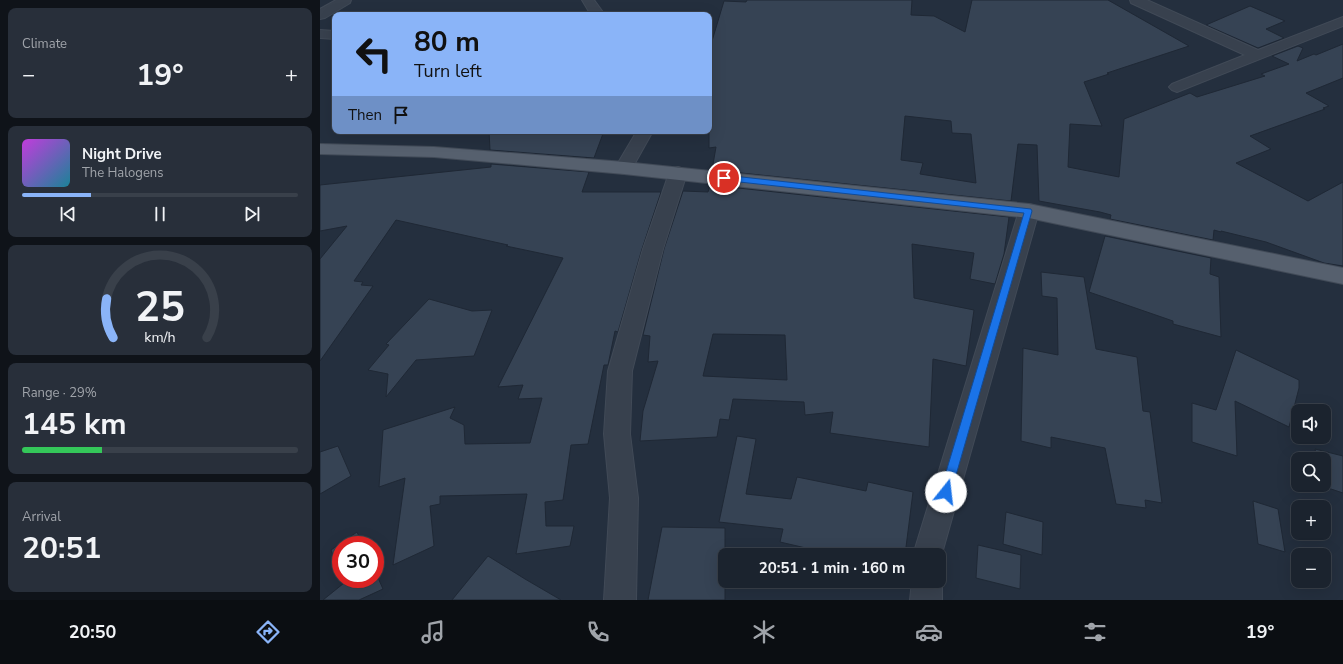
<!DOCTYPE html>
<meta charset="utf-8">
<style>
:root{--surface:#1b232e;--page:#282f3a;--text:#f1f3f6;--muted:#a0a4aa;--line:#39404a;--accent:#8ab4f8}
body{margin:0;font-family:"Nunito Sans",sans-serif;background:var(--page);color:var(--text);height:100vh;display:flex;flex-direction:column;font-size:15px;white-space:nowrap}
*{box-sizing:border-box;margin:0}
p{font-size:13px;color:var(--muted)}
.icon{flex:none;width:22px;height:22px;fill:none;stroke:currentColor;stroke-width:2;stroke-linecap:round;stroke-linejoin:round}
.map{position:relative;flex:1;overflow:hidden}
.panel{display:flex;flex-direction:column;gap:8px;padding:8px;background:#0f1319;width:320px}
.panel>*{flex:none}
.banner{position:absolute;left:12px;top:12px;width:380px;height:122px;border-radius:8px;box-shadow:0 4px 16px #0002,0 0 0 1px var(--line);background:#8ab4f8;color:#111;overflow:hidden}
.tools{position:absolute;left:971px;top:404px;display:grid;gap:8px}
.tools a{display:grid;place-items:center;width:40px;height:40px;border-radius:8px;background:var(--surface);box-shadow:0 4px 16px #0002,0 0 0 1px var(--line);font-size:20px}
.speed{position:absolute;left:12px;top:536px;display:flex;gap:8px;font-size:20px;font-weight:700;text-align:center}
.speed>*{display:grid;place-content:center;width:52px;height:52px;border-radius:50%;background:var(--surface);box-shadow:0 4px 16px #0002,0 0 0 1px var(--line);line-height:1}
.speed .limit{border:6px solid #d22;background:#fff;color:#111}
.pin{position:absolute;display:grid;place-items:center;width:34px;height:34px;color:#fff;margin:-17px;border:2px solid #fff;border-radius:50%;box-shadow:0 1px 4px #0007}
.me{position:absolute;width:44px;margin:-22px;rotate:16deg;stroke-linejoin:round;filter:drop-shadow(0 0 3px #0008)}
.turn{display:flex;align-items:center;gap:14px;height:84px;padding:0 16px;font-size:18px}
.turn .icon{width:52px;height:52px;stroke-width:2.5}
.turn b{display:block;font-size:28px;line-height:34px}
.then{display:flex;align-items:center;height:38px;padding:0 16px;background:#0003;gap:8px;font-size:15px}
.big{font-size:30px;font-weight:700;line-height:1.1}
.panel .card{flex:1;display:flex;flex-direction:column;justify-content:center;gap:6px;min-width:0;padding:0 14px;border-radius:8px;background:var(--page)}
.panel .dial{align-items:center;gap:0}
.dial svg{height:104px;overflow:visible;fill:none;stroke:var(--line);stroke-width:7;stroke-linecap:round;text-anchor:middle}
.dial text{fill:var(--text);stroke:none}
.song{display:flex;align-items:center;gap:12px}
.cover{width:48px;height:48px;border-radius:6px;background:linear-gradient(135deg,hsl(290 70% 55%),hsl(190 70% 35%))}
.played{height:4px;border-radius:2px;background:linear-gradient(90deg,var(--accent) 25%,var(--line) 25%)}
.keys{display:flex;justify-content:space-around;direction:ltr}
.heat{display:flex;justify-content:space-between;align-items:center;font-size:22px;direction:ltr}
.charge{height:6px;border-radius:3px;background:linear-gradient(90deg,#34c759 29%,var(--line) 0)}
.trip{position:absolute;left:398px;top:548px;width:228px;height:40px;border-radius:8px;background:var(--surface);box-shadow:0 4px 16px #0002,0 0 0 1px var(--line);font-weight:700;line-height:40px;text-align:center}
.menu{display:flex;height:64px;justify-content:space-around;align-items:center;background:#0b0e12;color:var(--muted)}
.menu .icon{width:28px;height:28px}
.menu .on{color:var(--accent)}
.menu b{font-size:18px;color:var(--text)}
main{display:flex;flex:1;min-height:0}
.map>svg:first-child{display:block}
.building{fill:#364354;stroke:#1f2835;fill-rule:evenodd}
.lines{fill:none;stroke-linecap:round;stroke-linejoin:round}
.minor-casing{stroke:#414a57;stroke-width:2}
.major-casing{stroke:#414a57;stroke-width:2}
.minor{fill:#38414e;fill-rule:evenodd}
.major{fill:#56606e;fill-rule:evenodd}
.route{fill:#1a73e8;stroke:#114b97}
</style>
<main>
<section class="panel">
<div class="card"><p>Climate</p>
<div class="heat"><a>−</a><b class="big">19°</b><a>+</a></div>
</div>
<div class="card">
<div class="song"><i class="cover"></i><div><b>Night Drive</b><p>The Halogens</p></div></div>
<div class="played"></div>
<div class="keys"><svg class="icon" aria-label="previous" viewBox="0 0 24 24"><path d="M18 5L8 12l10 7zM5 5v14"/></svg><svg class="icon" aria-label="pause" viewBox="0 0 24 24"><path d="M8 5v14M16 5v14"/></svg><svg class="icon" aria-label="next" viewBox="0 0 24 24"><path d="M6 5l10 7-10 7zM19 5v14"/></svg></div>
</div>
<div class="card dial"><svg viewBox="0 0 100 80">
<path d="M14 69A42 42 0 1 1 86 69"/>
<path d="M14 69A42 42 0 0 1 9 39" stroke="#8ab4f8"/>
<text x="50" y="56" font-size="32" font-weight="700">25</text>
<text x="50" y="72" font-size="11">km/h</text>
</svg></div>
<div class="card"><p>Range · 29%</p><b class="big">145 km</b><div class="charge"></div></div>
<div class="card"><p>Arrival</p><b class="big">20:51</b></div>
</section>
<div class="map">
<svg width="1023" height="600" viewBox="0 0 1023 600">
<rect width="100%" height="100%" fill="#242f3e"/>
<g class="building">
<path d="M 427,0 L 592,0 L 591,15 L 614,16 L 645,32 L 652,0 L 788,0 L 869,46 L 787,73 L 789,74 L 764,82 L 782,126 L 750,124 L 748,167 L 799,177 L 804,119 L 870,93 L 877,97 L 945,76 L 941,74 L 969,64 L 952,56 L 978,46 L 983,48 L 977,61 L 994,54 L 996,55 L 1023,44 L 1023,78 L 986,93 L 1009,106 L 1003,108 L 1005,109 L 930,136 L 951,149 L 916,163 L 988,201 L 1023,182 L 1023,266 L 1004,263 L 946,242 L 901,231 L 901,232 L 894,230 L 893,240 L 790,219 L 791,215 L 780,212 L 719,201 L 717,145 L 698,144 L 691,201 L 392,170 L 396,147 L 389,148 L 389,51 L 404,1 L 426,2 ZM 585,116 L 631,121 L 632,133 L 651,134 L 656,183 L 600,174 L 603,163 L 581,160 Z"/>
<polygon points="930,6 965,21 946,29 964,38 938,48 886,25"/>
<polygon points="169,131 284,131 274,158 170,150"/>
<polygon points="171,164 269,172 262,192 341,192 322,249 298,332 295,331 288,365 284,365 268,444 251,445 243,500 225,502 226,526 254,526 250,546 196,554 207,494 120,496 120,504 110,506 114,546 73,565 85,478 59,487 63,430 135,407 130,418 144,425 145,444 210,443 222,398 198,399 203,385 178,387 243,258 186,246 188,245 76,220 34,281 43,282 41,285 53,286 0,361 0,259 27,226 0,231 0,185 171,167"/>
<path d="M 390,185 L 689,217 L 684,254 L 675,284 L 650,279 L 654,253 L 592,244 L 594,298 L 654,310 L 646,366 L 613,359 L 609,447 L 510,433 L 513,412 L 485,415 L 484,402 L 413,399 L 409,420 L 400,419 L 397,437 L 320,441 L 323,411 L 338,361 L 328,362 L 330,336 L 323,335 L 344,249 L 363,191 L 388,192 ZM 393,334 L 465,335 L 467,380 L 383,376 Z"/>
<polygon points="785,236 891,258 890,274 899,277 901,337 853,324 853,321 769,292"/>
<polygon points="721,272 764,277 776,349 817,357 823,411 830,412 842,503 825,500 826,508 796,504 785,448 731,437 731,448 701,441 703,348 738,355 737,298 722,296"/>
<polygon points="109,299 152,311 172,310 154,356 96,360 66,397 68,374 48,370 69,345 66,344"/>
<polygon points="916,350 979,380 979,388 969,427 915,401 917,456 872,442 872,403 896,410"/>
<polygon points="417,436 436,439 426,494 471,499 477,477 546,491 548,482 593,492 585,555 516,555 460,542 463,529 399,522"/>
<polygon points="18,446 31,476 0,494 0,452"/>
<polygon points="995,449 1023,456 1023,493 1002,486 1004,485 1004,459 997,459"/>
<polygon points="933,501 958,509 965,552 938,544"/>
<polygon points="686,512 723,522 722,555 683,544"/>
<polygon points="342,527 405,528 405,600 328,600"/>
<polygon points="37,532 43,545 21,545 21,575 11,550"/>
<polygon points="658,545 701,555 700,589 656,578"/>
<polygon points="168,556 205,579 241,600 132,600"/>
<polygon points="55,571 63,589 39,600 3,600 24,583 22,579 55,579"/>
</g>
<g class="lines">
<defs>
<g id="minor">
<polygon points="16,0 31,0 30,3 5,18 0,19 0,9"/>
<polygon points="262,0 274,0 285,15 271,15"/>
<polygon points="810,0 827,0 938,50 1023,17 1023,26 857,92 852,90 849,87 852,84 925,55 811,3"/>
<polygon points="0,30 15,31 15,39 0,38"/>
<polygon points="317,131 333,131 310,172 304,174 298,172 295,168"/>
<polygon points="358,167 364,169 367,173 343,249 312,371 310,434 318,498 316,600 284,600 290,498 284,434 288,371 323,249 349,173 352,169"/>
<polygon points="709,204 716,206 719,211 619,564 619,555 593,555 699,211 702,206"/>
<polygon points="619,573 622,581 622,600 590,600 592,581 619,581"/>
</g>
<polygon id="major" points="0,144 114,147 304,162 709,204 1023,268 1023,284 709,218 304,174 114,157 0,154"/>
</defs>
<use href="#minor" class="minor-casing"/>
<use href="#major" class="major-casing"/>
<use href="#minor" class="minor"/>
<use href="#major" class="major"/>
</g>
<polygon class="route" points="404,175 711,209 712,211 630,496 626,497 621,496 620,492 704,213 401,180 400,178"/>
</svg>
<div class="tools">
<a><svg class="icon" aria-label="sound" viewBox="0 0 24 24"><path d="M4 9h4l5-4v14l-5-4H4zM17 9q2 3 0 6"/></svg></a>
<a><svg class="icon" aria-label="search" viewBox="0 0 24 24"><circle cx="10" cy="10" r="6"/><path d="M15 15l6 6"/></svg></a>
<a>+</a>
<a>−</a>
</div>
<div class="speed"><div class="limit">30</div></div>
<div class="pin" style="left:404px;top:178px;background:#d93025"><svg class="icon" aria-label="arrive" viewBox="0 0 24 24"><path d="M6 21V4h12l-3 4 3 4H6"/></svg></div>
<svg class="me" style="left:626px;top:492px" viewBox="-20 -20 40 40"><circle r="19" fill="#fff"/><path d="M0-13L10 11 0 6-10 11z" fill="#1a73e8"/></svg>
<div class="trip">20:51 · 1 min · 160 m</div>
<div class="banner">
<div class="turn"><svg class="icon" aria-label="left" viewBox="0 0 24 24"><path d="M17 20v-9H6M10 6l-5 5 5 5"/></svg><div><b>80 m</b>Turn left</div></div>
<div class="then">Then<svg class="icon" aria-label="arrive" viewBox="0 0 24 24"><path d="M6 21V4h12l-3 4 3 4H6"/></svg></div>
</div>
</div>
</main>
<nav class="menu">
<b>20:50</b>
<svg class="icon on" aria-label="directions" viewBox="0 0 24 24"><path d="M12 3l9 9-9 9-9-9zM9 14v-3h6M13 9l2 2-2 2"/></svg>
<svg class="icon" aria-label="music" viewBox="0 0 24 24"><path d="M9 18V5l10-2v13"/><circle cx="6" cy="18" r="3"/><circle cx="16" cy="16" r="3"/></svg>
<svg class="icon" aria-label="phone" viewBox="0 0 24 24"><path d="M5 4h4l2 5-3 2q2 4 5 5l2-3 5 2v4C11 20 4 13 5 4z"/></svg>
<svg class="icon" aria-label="climate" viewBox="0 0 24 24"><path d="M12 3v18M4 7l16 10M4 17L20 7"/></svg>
<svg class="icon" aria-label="car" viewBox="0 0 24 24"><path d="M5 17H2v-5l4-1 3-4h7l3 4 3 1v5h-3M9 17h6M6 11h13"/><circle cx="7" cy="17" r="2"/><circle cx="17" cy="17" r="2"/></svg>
<svg class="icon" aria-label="filters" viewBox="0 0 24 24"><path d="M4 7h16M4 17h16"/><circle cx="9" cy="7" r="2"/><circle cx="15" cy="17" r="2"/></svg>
<b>19°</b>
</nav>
